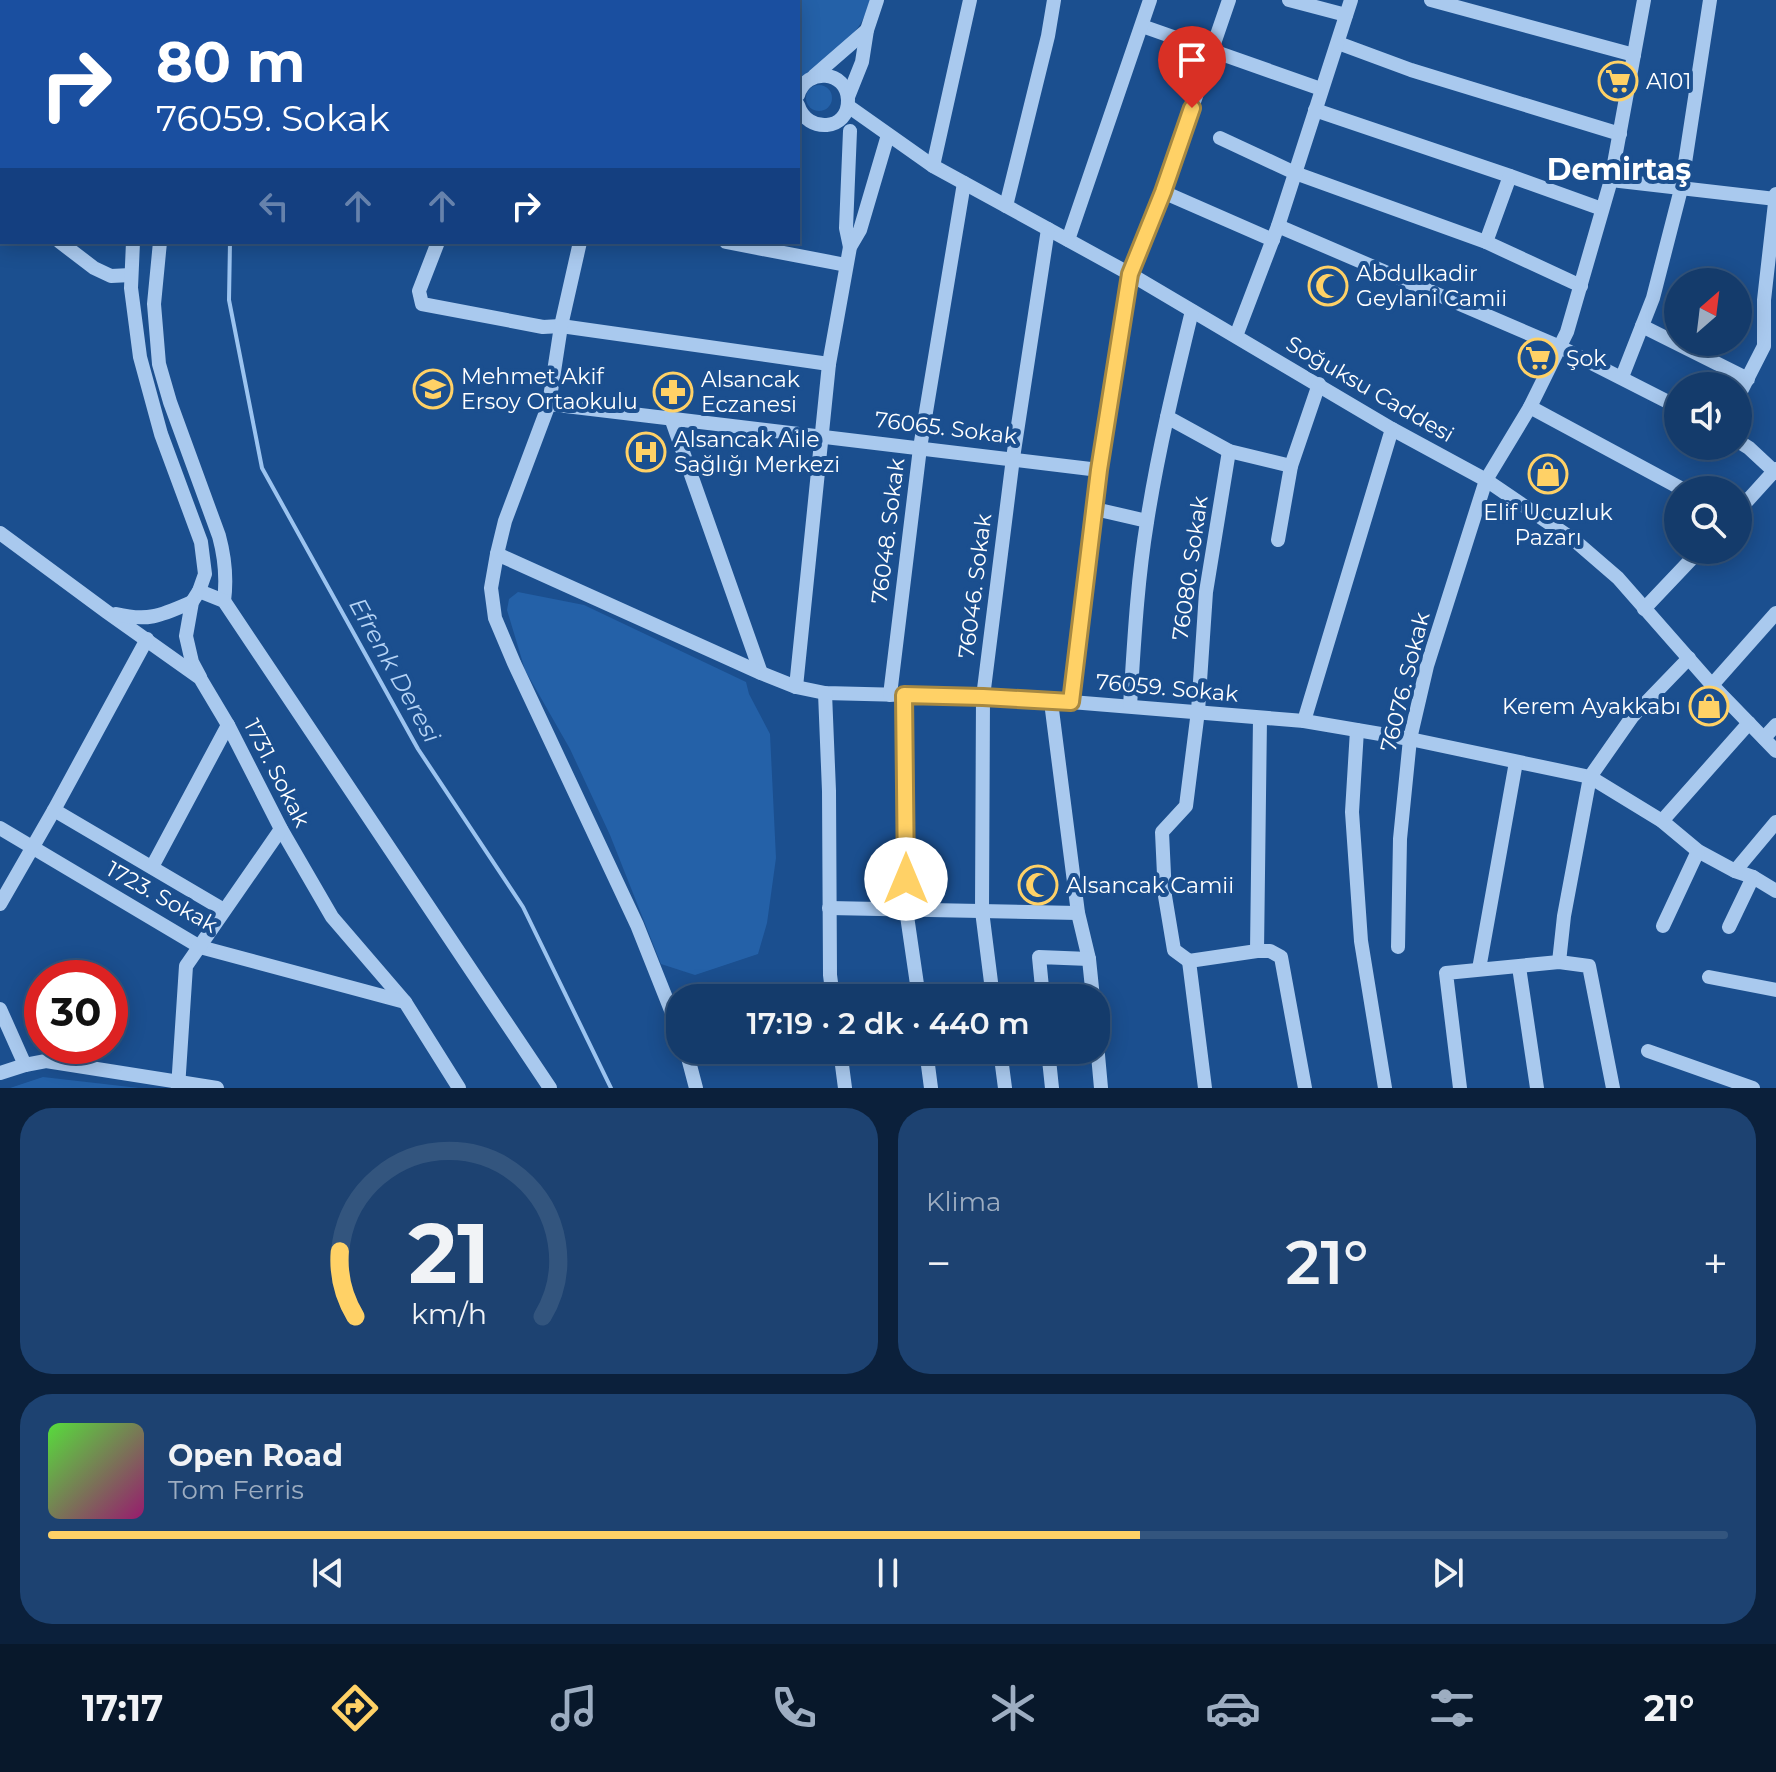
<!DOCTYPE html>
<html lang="tr">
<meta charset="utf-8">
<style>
:root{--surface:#143b6b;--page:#1d4271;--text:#f1f3f6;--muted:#9dadc1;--line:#33557e;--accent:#ffd166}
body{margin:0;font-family:Montserrat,sans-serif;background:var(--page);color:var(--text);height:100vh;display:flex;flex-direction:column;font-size:30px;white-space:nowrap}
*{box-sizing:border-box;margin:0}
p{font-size:26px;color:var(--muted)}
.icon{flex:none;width:44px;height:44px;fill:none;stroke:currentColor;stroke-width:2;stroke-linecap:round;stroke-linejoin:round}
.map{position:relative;height:1088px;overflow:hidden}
.details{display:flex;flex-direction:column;gap:20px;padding:20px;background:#0b203b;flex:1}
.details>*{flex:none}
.top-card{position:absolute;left:0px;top:0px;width:800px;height:244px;box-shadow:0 4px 20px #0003,0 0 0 2px var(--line);background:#1a4fa0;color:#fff;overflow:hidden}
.needle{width:52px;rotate:28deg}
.controls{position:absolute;left:1664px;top:268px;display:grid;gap:16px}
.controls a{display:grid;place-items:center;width:88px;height:88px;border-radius:50%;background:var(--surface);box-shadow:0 4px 20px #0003,0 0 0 2px var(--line);font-size:40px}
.speed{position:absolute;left:24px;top:960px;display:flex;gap:16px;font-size:40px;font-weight:700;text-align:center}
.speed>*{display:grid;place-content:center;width:104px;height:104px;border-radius:50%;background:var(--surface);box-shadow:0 4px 20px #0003,0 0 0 2px var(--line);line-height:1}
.speed .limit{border:12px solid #d22;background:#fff;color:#111}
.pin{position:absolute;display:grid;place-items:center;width:68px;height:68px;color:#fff;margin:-82px -34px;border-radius:50% 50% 50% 0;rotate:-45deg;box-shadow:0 0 8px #0007}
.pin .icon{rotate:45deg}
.me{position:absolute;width:88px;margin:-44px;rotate:0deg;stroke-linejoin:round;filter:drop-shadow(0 0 6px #0008)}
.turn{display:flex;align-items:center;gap:28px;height:168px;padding:0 24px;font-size:36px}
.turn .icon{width:104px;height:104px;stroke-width:2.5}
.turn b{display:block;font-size:56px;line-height:68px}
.lanes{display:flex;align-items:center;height:76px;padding:0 24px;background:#0003;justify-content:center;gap:40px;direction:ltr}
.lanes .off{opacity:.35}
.big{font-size:60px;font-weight:600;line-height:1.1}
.details .widget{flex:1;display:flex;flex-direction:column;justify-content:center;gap:12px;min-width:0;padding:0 28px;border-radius:32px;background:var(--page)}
.details .dial{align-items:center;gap:0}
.dial svg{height:208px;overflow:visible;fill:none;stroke:var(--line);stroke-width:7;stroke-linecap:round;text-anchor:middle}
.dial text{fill:var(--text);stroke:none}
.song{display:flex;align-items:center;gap:24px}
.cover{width:96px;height:96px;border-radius:12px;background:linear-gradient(135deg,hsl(110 70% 55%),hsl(320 70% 35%))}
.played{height:8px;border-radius:4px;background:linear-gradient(90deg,var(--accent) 65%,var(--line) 65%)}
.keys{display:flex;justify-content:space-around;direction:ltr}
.heat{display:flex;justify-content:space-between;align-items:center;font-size:44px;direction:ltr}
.details .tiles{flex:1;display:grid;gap:20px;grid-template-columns:1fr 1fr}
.widget:last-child{grid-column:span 2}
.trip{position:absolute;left:666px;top:984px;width:444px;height:80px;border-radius:32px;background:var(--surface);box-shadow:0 4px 20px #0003,0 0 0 2px var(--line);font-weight:600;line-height:80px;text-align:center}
.dock{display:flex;height:128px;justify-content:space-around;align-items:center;background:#08182b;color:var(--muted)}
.dock .icon{width:56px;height:56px}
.dock .on{color:var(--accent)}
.dock b{font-size:36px;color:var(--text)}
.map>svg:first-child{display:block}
.green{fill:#2461a8}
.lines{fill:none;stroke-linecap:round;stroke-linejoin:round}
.stream{stroke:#9cc4f0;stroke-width:4}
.minor{stroke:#a9c9ee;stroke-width:14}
.route-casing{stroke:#a68842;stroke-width:20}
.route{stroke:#ffd166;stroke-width:14}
.labels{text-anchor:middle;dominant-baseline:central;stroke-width:8;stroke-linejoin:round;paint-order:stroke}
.poi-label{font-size:22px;fill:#fff;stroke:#1b4f8f;text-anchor:start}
.street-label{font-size:22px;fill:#fff;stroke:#1b4f8f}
.water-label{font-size:24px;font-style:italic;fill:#b5d3f5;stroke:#1b4f8f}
.district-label{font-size:30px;font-weight:bold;fill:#fff;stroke:#1b4f8f}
</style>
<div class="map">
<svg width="1776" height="1088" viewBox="0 0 1776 1088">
<rect width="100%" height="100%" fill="#1b4f8f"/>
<g class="green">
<path d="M 588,0 L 871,0 C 860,38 829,58 798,81 L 798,2 L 588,2 Z"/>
<circle cx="819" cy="98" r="13"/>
<polygon points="518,592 584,605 746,682 749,694 770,734 776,858 767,923 758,954 695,975 661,964 610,835 570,749 525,670 507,610 509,599"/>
<polygon points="43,1077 139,1088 10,1088"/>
</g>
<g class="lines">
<g class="stream">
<polyline points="397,2 398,0"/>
<polyline points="230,242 229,300 262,468 418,749 523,907 611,1088"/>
</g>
<g class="minor">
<polyline points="79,0 86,2"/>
<polyline points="1289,0 1346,15"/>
<polyline points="1431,0 1634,55"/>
<polyline points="30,2 31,0"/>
<polyline points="200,2 200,0"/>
<polyline points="264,2 266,0"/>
<polyline points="1142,26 1321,89"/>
<polyline points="1338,43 1411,70 1620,134"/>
<polyline points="0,71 2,66"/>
<polyline points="814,76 867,30"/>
<path d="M 798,95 C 806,67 847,70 848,100 C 849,131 807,134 798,105"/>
<polyline points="848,97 862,62 867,30 877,0"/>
<polyline points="848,106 933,166 1130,274 1392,429 1486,480 1574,540 1618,578 1712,685 1776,751"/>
<polyline points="1315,110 1510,176 1602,209"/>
<polyline points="1220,138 1295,173 1486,242 1581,286"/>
<polyline points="933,166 970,0"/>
<polyline points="1611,180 1776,199"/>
<polyline points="1163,192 1273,240"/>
<polyline points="0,196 2,197"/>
<polyline points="1006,206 1048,36 1054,0"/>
<polyline points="1278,226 1560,347 1678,407"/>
<polyline points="1068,240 1150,0"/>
<polyline points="60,242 94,268 111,276 131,275"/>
<polyline points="133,242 131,288 140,357 161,434 201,542 205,574 199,591 192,602 186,636 192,662 200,677"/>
<path d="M 160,242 L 154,304 L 159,364 L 170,402 L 219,536 C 225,558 227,578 224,601"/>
<polyline points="438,242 419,291 422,304 543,327 561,326 829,364"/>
<polyline points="580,242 561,326 549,404 505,521 497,554 491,588 495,618 514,663 637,925 680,1033"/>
<polyline points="726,242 846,265"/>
<polyline points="1486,242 1510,176"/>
<polyline points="850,247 846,228 850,131"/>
<polyline points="1642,326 1748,379"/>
<polyline points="1236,336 1278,226 1351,0"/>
<polyline points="1622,377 1653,298 1681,189 1710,0"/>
<polyline points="1738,397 1764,346 1764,300 1776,194"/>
<polyline points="549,404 1099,470"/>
<polyline points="1530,407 1684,490"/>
<polyline points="1167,417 1229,451 1291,466"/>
<polyline points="671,418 761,673"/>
<polyline points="1738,441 1749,448 1776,473"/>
<polyline points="1095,509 1147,521"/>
<polyline points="1738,511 1776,469"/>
<polyline points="0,533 107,612 200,678 228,725 281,829 332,917 405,1002 459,1088"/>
<polyline points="1278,540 1291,466 1319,384"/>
<polyline points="497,554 761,673 796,687 825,693 983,697 1051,702 1071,702 1304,721 1410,739 1590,777 1662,821 1698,851 1735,871 1753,877 1776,891"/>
<polyline points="199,591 224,601 550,1088"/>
<polyline points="1644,609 1700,550"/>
<path d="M 116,614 C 149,622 162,615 192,602"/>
<polyline points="1712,685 1776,613"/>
<polyline points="796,687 829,364 850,247 860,230 888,135"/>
<polyline points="825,693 829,791 830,975 833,998"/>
<polyline points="890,695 920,448 964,183"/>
<polyline points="904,695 906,909 919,998"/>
<polyline points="1051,702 1078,913 1089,959 1093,998"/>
<polyline points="1071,702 1099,470 1130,274 1163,192 1229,0"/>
<path d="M 1130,706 C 1134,644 1137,583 1147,522 C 1158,451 1175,381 1192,311"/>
<polyline points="1304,721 1392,429"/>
<polyline points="1357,730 1352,812 1361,941 1385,1088"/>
<polyline points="1764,738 1776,725"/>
<polyline points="54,810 224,910"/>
<polyline points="1662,821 1749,723"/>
<polyline points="0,828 200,947 405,1002"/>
<polyline points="152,867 228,725"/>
<polyline points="1735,871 1776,822"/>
<polyline points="0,904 54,810 147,639"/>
<polyline points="829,908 1078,913"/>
<polyline points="1663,926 1698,851"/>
<polyline points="1729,927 1753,877"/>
<polyline points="1398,947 1400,839 1410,739 1427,666 1486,480 1530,407 1567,332 1611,180 1644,0"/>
<polyline points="1257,951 1260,718"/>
<polyline points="1189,961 1174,950 1165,896 1162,832 1186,806 1198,711 1206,592 1229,451"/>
<polyline points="1189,961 1257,951 1270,951 1281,957 1305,1088"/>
<polyline points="1189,961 1205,1088"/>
<polyline points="1559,962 1564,916 1590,777 1632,717 1689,658"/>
<polyline points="1519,967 1537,1088"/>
<polyline points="1479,969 1516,762"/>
<polyline points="1709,977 1776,990"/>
<polyline points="993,998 982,911 983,697 1013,458 1048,229"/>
<polyline points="1043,998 1039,957 1089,959"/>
<polyline points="0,1009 25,1065"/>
<polyline points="1096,1033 1101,1088"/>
<polyline points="686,1050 696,1088"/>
<polyline points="840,1050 845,1088"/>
<polyline points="926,1050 931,1088"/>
<polyline points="1000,1050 1005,1088"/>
<polyline points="1048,1050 1052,1088"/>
<polyline points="1648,1051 1753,1088"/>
<polyline points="0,1073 25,1065 46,1061 217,1088"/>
<polyline points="178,1088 186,966 281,829"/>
<polyline points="1460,1088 1446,973 1559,962 1589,966 1613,1088"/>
</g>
</g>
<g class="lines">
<defs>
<polyline id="route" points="906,879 904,695 983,697 1071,702 1099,470 1130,274 1163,192 1192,108"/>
</defs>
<use href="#route" class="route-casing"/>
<use href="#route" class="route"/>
</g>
<defs>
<symbol id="supermarket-ring" viewBox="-11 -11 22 22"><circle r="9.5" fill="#1b4f8f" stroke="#ffd166" stroke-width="1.5"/><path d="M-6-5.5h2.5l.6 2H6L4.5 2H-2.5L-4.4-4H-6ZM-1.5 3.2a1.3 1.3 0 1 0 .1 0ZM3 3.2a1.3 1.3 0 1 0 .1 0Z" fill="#ffd166"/></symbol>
<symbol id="mosque-ring" viewBox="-11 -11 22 22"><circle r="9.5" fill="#1b4f8f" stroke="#ffd166" stroke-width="1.5"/><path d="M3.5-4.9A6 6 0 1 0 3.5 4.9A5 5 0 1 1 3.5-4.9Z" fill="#ffd166"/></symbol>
<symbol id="school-ring" viewBox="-11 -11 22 22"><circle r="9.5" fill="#1b4f8f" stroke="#ffd166" stroke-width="1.5"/><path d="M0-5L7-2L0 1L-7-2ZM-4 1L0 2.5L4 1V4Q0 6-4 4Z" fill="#ffd166"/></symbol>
<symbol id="pharmacy-ring" viewBox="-11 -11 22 22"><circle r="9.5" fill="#1b4f8f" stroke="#ffd166" stroke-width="1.5"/><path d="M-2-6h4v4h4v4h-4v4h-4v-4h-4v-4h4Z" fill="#ffd166"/></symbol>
<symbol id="hospital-ring" viewBox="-11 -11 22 22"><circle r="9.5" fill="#1b4f8f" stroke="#ffd166" stroke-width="1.5"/><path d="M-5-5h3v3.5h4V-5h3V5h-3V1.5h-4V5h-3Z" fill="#ffd166"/></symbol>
<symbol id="shop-ring" viewBox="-11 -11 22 22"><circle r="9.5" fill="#1b4f8f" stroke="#ffd166" stroke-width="1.5"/><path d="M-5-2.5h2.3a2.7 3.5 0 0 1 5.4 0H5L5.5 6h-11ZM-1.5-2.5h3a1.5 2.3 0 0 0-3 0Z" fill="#ffd166"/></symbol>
</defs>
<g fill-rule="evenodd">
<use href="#supermarket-ring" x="1596" y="59" width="44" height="44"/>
<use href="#mosque-ring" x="1306" y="264" width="44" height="44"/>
<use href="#supermarket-ring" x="1516" y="336" width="44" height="44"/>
<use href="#school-ring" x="411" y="367" width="44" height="44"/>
<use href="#pharmacy-ring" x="651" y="370" width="44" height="44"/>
<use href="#hospital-ring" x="624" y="430" width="44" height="44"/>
<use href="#shop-ring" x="1526" y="452" width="44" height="44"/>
<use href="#shop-ring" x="1687" y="684" width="44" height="44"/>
<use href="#mosque-ring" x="1016" y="863" width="44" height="44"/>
</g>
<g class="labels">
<g class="poi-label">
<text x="1646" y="81">A101</text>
<text x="1356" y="273">Abdulkadir<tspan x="1356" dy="25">Geylani Camii</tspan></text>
<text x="1566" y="358">Şok</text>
<text x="461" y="376">Mehmet Akif<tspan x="461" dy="25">Ersoy Ortaokulu</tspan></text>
<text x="701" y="379">Alsancak<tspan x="701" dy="25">Eczanesi</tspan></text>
<text x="674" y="439">Alsancak Aile<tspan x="674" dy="25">Sağlığı Merkezi</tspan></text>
<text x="1548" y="512" text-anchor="middle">Elif Ucuzluk<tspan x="1548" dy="25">Pazarı</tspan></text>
<text x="1681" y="706" text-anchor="end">Kerem Ayakkabı</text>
<text x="1066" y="885">Alsancak Camii</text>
</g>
<g class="street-label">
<text transform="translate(1370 389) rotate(30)">Soğuksu Caddesi</text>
<text transform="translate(946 428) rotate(7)">76065. Sokak</text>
<text transform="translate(888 531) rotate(-83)">76048. Sokak</text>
<text transform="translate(1190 568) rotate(-82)">76080. Sokak</text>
<text transform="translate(975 586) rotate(-83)">76046. Sokak</text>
<text transform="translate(1405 682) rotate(-76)">76076. Sokak</text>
<text transform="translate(1167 688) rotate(5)">76059. Sokak</text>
<text transform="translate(277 773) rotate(63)">1731. Sokak</text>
<text transform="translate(162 897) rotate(29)">1723. Sokak</text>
</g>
<g class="water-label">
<text transform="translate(395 670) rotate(61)">Efrenk Deresi</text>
</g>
<g class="district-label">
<text x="1619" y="169">Demirtaş</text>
</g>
</g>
</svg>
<div class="controls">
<a><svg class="needle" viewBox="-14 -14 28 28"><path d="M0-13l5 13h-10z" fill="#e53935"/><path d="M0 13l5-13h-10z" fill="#9dadc1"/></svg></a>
<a><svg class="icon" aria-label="sound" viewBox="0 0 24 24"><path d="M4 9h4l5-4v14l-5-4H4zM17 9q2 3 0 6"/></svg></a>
<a><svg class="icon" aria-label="search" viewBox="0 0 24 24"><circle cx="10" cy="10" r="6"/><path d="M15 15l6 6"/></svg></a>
</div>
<div class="speed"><div class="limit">30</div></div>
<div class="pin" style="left:1192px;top:108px;background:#d93025"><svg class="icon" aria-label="arrive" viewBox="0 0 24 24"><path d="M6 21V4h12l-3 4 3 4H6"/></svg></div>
<svg class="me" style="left:906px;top:879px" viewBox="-20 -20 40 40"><circle r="19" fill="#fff"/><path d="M0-13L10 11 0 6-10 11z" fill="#ffd166"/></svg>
<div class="trip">17:19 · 2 dk · 440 m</div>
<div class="top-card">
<div class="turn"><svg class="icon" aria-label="right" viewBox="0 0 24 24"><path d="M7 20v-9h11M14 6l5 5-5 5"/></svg><div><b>80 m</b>76059. Sokak</div></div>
<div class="lanes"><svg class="icon off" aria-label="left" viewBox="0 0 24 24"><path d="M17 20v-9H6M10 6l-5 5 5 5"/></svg><svg class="icon off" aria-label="ahead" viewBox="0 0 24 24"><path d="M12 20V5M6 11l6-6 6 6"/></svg><svg class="icon off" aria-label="ahead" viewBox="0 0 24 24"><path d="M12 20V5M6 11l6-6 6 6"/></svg><svg class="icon" aria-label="right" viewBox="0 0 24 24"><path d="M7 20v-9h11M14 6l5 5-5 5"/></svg></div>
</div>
</div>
<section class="details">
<div class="tiles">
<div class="widget dial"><svg viewBox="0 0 100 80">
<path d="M14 69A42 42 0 1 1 86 69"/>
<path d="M14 69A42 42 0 0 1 8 44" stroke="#ffd166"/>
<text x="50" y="56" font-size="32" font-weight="700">21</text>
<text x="50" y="72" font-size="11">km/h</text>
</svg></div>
<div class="widget"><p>Klima</p>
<div class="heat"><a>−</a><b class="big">21°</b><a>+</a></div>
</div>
<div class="widget">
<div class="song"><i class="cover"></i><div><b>Open Road</b><p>Tom Ferris</p></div></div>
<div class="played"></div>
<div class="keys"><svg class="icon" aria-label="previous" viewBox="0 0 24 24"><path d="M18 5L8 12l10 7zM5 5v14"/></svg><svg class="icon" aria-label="pause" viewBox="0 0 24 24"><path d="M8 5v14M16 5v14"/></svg><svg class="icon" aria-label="next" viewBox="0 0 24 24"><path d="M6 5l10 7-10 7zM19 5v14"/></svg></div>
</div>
</div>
</section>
<nav class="dock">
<b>17:17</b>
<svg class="icon on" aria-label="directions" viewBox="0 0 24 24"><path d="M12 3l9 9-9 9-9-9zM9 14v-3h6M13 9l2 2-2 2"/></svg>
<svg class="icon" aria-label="music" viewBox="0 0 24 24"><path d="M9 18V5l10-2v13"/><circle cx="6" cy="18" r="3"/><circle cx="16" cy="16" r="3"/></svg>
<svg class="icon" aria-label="phone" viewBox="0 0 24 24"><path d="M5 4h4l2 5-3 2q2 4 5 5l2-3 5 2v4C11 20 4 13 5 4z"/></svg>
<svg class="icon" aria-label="climate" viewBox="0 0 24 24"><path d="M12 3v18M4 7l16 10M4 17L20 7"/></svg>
<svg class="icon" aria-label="car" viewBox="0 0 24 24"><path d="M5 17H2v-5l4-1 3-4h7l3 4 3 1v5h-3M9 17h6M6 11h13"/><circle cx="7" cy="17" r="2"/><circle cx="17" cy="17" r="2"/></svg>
<svg class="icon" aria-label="filters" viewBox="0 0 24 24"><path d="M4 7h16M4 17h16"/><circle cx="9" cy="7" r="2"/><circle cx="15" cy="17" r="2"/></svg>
<b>21°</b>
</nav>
